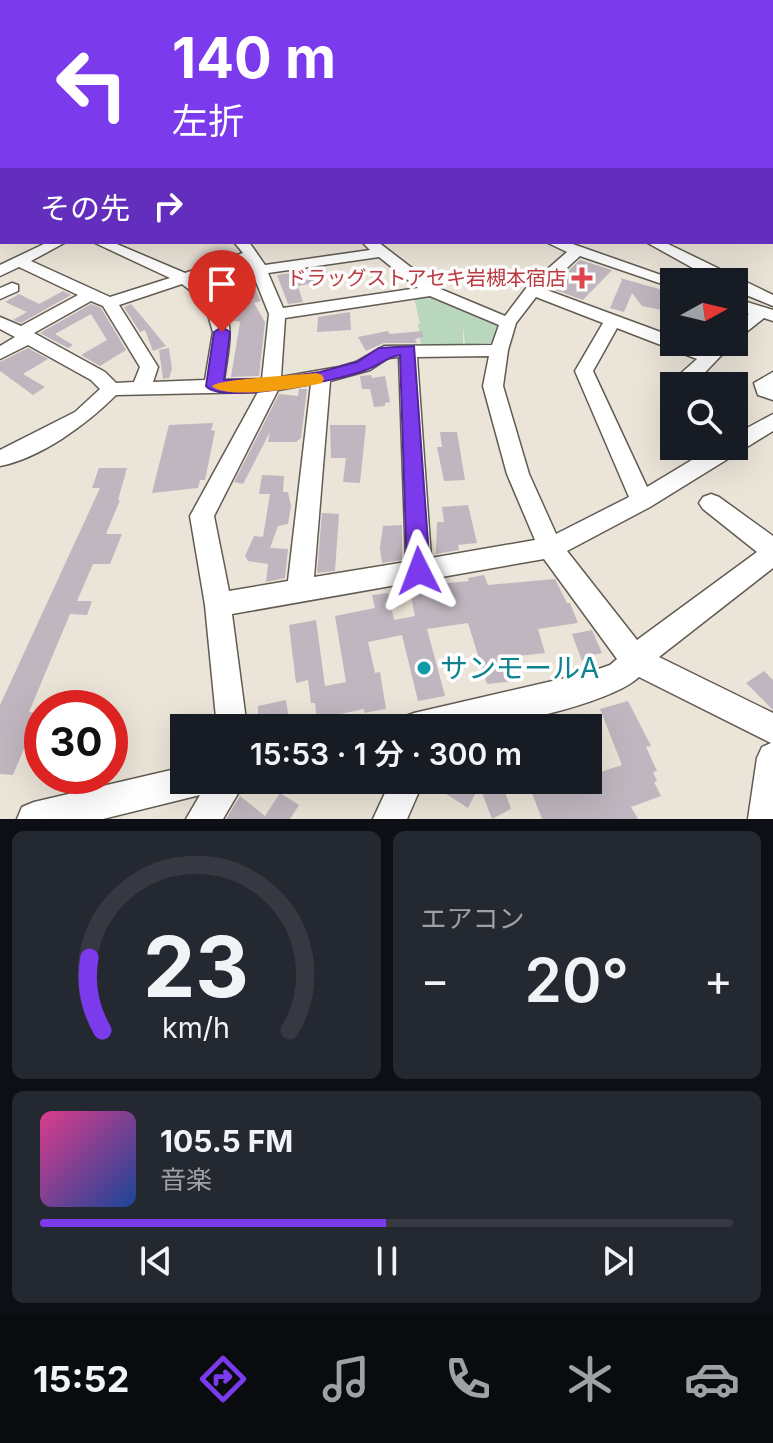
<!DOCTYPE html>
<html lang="ja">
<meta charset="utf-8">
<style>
:root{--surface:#171b24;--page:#242831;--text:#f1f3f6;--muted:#9ea1a6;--line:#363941;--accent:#7c3aed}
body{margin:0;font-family:Inter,"Noto Sans JP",sans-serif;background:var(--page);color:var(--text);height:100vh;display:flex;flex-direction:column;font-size:30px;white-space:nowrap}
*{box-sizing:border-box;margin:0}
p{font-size:26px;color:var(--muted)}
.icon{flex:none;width:44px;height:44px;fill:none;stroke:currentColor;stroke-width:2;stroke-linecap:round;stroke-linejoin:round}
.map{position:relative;height:819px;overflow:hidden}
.sheet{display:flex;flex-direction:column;gap:12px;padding:12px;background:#0d0f14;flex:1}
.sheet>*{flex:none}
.banner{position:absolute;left:0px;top:0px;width:774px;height:244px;box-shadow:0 8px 32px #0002;background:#7c3aed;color:#fff;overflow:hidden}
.needle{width:52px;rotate:82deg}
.buttons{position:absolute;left:660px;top:268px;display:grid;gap:16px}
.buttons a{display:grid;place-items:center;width:88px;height:88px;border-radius:0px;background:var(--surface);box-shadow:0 8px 32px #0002;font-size:40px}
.speed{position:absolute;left:24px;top:690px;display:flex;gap:16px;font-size:40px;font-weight:700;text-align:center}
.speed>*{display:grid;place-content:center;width:104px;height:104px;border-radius:50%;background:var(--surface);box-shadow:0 8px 32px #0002;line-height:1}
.speed .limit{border:12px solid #d22;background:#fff;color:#111}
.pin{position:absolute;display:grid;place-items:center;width:68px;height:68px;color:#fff;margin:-82px -34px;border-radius:50% 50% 50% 0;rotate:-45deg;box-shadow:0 0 8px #0007}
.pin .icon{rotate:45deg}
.me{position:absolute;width:88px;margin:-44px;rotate:357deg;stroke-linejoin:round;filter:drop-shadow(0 0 6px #0008)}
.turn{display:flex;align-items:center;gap:28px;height:168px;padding:0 40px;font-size:36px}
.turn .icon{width:104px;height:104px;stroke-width:2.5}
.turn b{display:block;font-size:56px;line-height:68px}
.then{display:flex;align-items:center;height:76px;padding:0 40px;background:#0003;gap:16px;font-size:30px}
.big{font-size:60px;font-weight:600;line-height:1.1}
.sheet .card{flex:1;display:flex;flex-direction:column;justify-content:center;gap:12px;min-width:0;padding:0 28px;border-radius:12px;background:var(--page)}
.sheet .dial{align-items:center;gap:0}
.dial svg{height:208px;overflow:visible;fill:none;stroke:var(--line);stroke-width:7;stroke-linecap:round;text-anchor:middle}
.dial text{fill:var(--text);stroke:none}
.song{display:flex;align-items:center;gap:24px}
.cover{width:96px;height:96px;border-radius:12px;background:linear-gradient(135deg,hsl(330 70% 55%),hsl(220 70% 35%))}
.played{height:8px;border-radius:4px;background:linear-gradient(90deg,var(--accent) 50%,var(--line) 50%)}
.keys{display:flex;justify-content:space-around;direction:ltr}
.heat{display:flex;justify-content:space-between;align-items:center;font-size:44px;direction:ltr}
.sheet .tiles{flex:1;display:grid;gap:12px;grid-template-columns:1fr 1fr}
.card:last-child{grid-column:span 2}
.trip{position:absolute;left:170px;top:714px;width:432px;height:80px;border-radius:0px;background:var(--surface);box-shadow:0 8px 32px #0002;font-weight:600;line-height:80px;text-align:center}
.tab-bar{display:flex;height:128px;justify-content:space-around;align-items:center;background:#090b0e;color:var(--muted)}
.tab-bar .icon{width:56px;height:56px}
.tab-bar .active{color:var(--accent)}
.tab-bar b{font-size:36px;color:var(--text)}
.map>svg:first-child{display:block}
.green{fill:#b8d7bc}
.building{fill:#c0b6bf}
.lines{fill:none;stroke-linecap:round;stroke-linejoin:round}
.minor-casing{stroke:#615b51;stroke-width:3}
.minor{fill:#fff;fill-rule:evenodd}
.route{fill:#7c3aed;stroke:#51269a;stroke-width:2}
.slow{fill:#f59e0b}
.health-dot{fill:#e0444e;stroke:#fff;stroke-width:3}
.culture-dot{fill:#0f9aa8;stroke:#fff;stroke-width:3}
.labels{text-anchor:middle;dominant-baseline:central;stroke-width:7;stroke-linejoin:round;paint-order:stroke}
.far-health-label{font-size:20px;fill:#be3a42;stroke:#fff;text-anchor:end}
.near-culture-label{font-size:28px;fill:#0d838f;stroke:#fff;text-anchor:start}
</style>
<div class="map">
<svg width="773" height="819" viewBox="0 0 773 819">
<rect width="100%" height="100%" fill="#ebe4d8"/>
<polygon class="green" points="435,296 494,321 498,326 493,343 465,345 463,325 463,345 421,346 418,324 423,323 420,323 414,298"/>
<g class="building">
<polygon points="580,260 612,270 583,300 555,290 558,287 553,285"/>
<polygon points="244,267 261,301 254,303 265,322 259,376 231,377 240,322 231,320 219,294 204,280"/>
<polygon points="316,269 320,282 298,286 303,302 288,304 277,275"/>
<polygon points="620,278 670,292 666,311 642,306 632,293 624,312 610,308 622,280"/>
<polygon points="63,291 71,295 21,323 13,320 27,312 5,302 19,294 39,304"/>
<polygon points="91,304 101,308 126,350 100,366 81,355 107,340 91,314 55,334 73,345 68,348 40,333"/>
<polygon points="131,304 143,318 166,346 153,351 145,330 140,332 124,307"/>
<polygon points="350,312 351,330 317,332 318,317"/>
<polygon points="388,331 390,334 422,331 423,337 415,339 417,343 384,343 366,351 358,337"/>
<polygon points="28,348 48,359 23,374 45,387 33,395 0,371 0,362"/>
<polygon points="169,348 172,369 169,378 163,379 159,350"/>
<polygon points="371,375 372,378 385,376 390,402 385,403 385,406 374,407 370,389 362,389 360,376"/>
<polygon points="299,389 307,389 301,438 296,442 268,442 270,432 243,484 234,482 279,394 298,396"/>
<polygon points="213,423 211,430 215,431 205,480 200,480 198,488 152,493 169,425"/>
<polygon points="330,425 366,425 360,483 343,482 346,458 331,458"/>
<polygon points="440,432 457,432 465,480 444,481 437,447 442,447"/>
<polygon points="99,468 127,468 118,500 120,500 106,534 122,534 110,564 93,564 77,601 92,601 87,615 70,614 29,712 42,713 42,732 31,732 13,775 0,774 0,705 100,488 92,488"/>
<polygon points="262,475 284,476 283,492 288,492 291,506 288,524 278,526 270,548 288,549 285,578 266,582 268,564 248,561 245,556 254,536 263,537 270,494 259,494"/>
<polygon points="468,505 477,543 458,545 459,550 436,554 437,522 444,522 442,507"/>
<polygon points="322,513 339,514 335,571 317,573"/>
<polygon points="402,525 402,560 382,563 380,548 383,526"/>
<polygon points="484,575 488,585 555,579 567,603 570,603 578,623 538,629 545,653 508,657 515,681 487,684 468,623 427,629 445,696 418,701 402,635 368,642 375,673 380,672 386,709 364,713 364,709 317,719 315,703 311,703 308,680 296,683 289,625 316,620 325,686 346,682 335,616 375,608 372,595 388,593 394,620 415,616 409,587 469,581 468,578"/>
<polygon points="592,630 602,653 592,655 593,659 582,661 572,634"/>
<polygon points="764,671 773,680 773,710 746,683"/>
<polygon points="286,700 290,728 258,728 258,706"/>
<polygon points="628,701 651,746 646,747 657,771 653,772 657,781 654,782 661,796 631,807 638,819 542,819 527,780 557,780 559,784 588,780 588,776 622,765 600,709"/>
<polygon points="441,780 466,780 478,788 468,808 437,788"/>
<polygon points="502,783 511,809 492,819 481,790"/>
<polygon points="280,793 299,805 290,819 226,819 240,796 265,816"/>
</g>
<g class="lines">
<defs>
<g id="minor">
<rect x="0" y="97" width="2" height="6"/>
<rect x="0" y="117" width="2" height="6"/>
<rect x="0" y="133" width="2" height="6"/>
<polygon points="2,153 2,161 0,162 0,154"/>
<rect x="772" y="195" width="1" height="8"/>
<rect x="0" y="200" width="2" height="8"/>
<rect x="0" y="225" width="2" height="8"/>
<path d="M 48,242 L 66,242 L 31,261 L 110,297 L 170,278 L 93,242 L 112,242 L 185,273 L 243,253 L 234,242 L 249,242 L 265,265 L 370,250 L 362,242 L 378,242 L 438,288 L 505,316 L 527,287 L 567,252 L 546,242 L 567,242 L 681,282 L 674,282 L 674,288 L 668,286 L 580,256 L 544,289 L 674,337 L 674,342 L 686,342 L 707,350 L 716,342 L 734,342 L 734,327 L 749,314 L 734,308 L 734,298 L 773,310 L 773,321 L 764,318 L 735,341 L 692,386 L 674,386 L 674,389 L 670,383 L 697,359 L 617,328 L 593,371 L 647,487 L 715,446 L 734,446 L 734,435 L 773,414 L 773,431 L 650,507 L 567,551 L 637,640 L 757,552 L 703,509 L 699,503 L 703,497 L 711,494 L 719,497 L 773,536 L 773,568 L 659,657 L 773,713 L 773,819 L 748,819 L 757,758 L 762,747 L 771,743 L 639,677 C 614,701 517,723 480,728 C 454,731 425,728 399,728 L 403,717 L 414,713 L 587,673 L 610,665 L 617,659 L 544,559 L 232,614 L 247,728 L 217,728 L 205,605 L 190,516 L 258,392 L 116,395 C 87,424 41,458 0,466 L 0,450 L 75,412 L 100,389 L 91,380 L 28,345 L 0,359 L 0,346 L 15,337 L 0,329 L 0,317 L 21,326 L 78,295 L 19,267 L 0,276 L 0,265 ZM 379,257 L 418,288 L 283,308 L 268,273 ZM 248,262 L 269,314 L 262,379 L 224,380 C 231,332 239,311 196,279 ZM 182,284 L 204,301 L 213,332 L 205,380 L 153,382 L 158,367 L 119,305 ZM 430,296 L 499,325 L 492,345 L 384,346 L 356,362 L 339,367 L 281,377 L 285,318 ZM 536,297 L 603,323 L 575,371 L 629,497 L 556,534 L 529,474 L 503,386 L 508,350 L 516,323 ZM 91,301 L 103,306 L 140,367 L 134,382 L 116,383 L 105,372 L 34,333 ZM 489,356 L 483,386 L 507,474 L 535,540 L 431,558 L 417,357 ZM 399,357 L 406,562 L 314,577 L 330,381 L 370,370 L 388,358 ZM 311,384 L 288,581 L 229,591 L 214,516 L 278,390 Z"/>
<polygon points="646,242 664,242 773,295 773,306 734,290 734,282 718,282"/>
<polygon points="12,283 18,285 18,291 0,299 0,288"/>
<polygon points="773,372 773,400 758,395 754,383"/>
<polygon points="184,767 184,780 246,780 223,819 186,819 200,795 103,819 17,819 22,807 34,802"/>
<polygon points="391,780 424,780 407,819 373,819"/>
</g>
</defs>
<use href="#minor" class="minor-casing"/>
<use href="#minor" class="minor"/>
</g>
<linearGradient id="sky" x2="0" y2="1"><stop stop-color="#74b2d8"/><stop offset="0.45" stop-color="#f6f3ed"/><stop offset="1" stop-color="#f6f3ed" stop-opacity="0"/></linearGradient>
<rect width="773" height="207" fill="url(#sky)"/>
<path class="route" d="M 222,327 L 230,332 L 224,380 L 271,379 L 320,372 L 357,362 L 379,348 L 414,346 L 430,571 L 427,578 L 419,581 L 411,578 L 407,571 L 400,355 C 386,357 379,366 366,370 C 341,380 222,405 206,386 L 214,332 Z"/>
<path class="slow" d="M 316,373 L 322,375 L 324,379 L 322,383 C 302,388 225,400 212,386 C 219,379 298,375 316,373 Z"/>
<path class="health-dot" d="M578 266h8v8h8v8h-8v8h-8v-8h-8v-8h8z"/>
<circle class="culture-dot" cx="424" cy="668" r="8"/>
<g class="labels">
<g class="far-health-label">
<text x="566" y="278">ドラッグストアセキ岩槻本宿店</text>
</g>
<g class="near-culture-label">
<text x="440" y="668">サンモールA</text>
</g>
</g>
</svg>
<div class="buttons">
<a><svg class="needle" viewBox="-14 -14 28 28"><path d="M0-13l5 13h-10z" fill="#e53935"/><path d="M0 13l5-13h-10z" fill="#9ea1a6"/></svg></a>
<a><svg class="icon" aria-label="search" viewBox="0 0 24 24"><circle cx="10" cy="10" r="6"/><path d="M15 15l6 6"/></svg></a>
</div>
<div class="speed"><div class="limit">30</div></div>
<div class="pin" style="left:222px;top:332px;background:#d93025"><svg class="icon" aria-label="arrive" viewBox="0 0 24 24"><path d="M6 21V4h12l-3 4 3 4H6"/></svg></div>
<svg class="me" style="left:419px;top:571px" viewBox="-20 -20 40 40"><path d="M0-17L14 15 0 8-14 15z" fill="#7c3aed" stroke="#fff" stroke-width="4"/></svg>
<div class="trip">15:53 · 1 分 · 300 m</div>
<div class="banner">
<div class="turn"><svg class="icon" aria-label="left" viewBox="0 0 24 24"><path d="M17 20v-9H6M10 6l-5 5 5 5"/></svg><div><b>140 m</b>左折</div></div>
<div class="then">その先<svg class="icon" aria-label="right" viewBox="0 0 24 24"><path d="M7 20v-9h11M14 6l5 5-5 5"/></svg></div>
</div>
</div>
<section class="sheet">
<div class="tiles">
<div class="card dial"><svg viewBox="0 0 100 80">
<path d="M14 69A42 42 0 1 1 86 69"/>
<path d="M14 69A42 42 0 0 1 9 41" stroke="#7c3aed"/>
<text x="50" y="56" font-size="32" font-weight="700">23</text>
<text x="50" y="72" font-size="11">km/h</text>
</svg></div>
<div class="card"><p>エアコン</p>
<div class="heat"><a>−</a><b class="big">20°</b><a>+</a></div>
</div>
<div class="card">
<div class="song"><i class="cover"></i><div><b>105.5 FM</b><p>音楽</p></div></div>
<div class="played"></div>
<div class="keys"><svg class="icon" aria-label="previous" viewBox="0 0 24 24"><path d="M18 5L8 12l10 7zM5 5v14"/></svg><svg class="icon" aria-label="pause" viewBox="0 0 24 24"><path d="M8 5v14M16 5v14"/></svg><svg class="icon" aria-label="next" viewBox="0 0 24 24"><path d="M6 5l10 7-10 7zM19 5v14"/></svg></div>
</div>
</div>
</section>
<nav class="tab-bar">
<b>15:52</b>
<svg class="icon active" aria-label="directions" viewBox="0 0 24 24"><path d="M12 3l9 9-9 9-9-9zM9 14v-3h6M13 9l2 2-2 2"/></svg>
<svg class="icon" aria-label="music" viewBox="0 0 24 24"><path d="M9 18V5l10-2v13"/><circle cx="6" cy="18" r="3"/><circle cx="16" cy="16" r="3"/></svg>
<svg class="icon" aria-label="phone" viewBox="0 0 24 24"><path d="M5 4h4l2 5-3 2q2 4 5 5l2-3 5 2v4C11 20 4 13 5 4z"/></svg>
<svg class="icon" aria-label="climate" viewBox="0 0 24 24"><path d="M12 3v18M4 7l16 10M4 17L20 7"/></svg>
<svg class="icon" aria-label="car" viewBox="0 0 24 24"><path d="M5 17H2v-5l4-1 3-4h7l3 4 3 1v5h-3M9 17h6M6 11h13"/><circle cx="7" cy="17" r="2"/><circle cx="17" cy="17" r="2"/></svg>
</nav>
